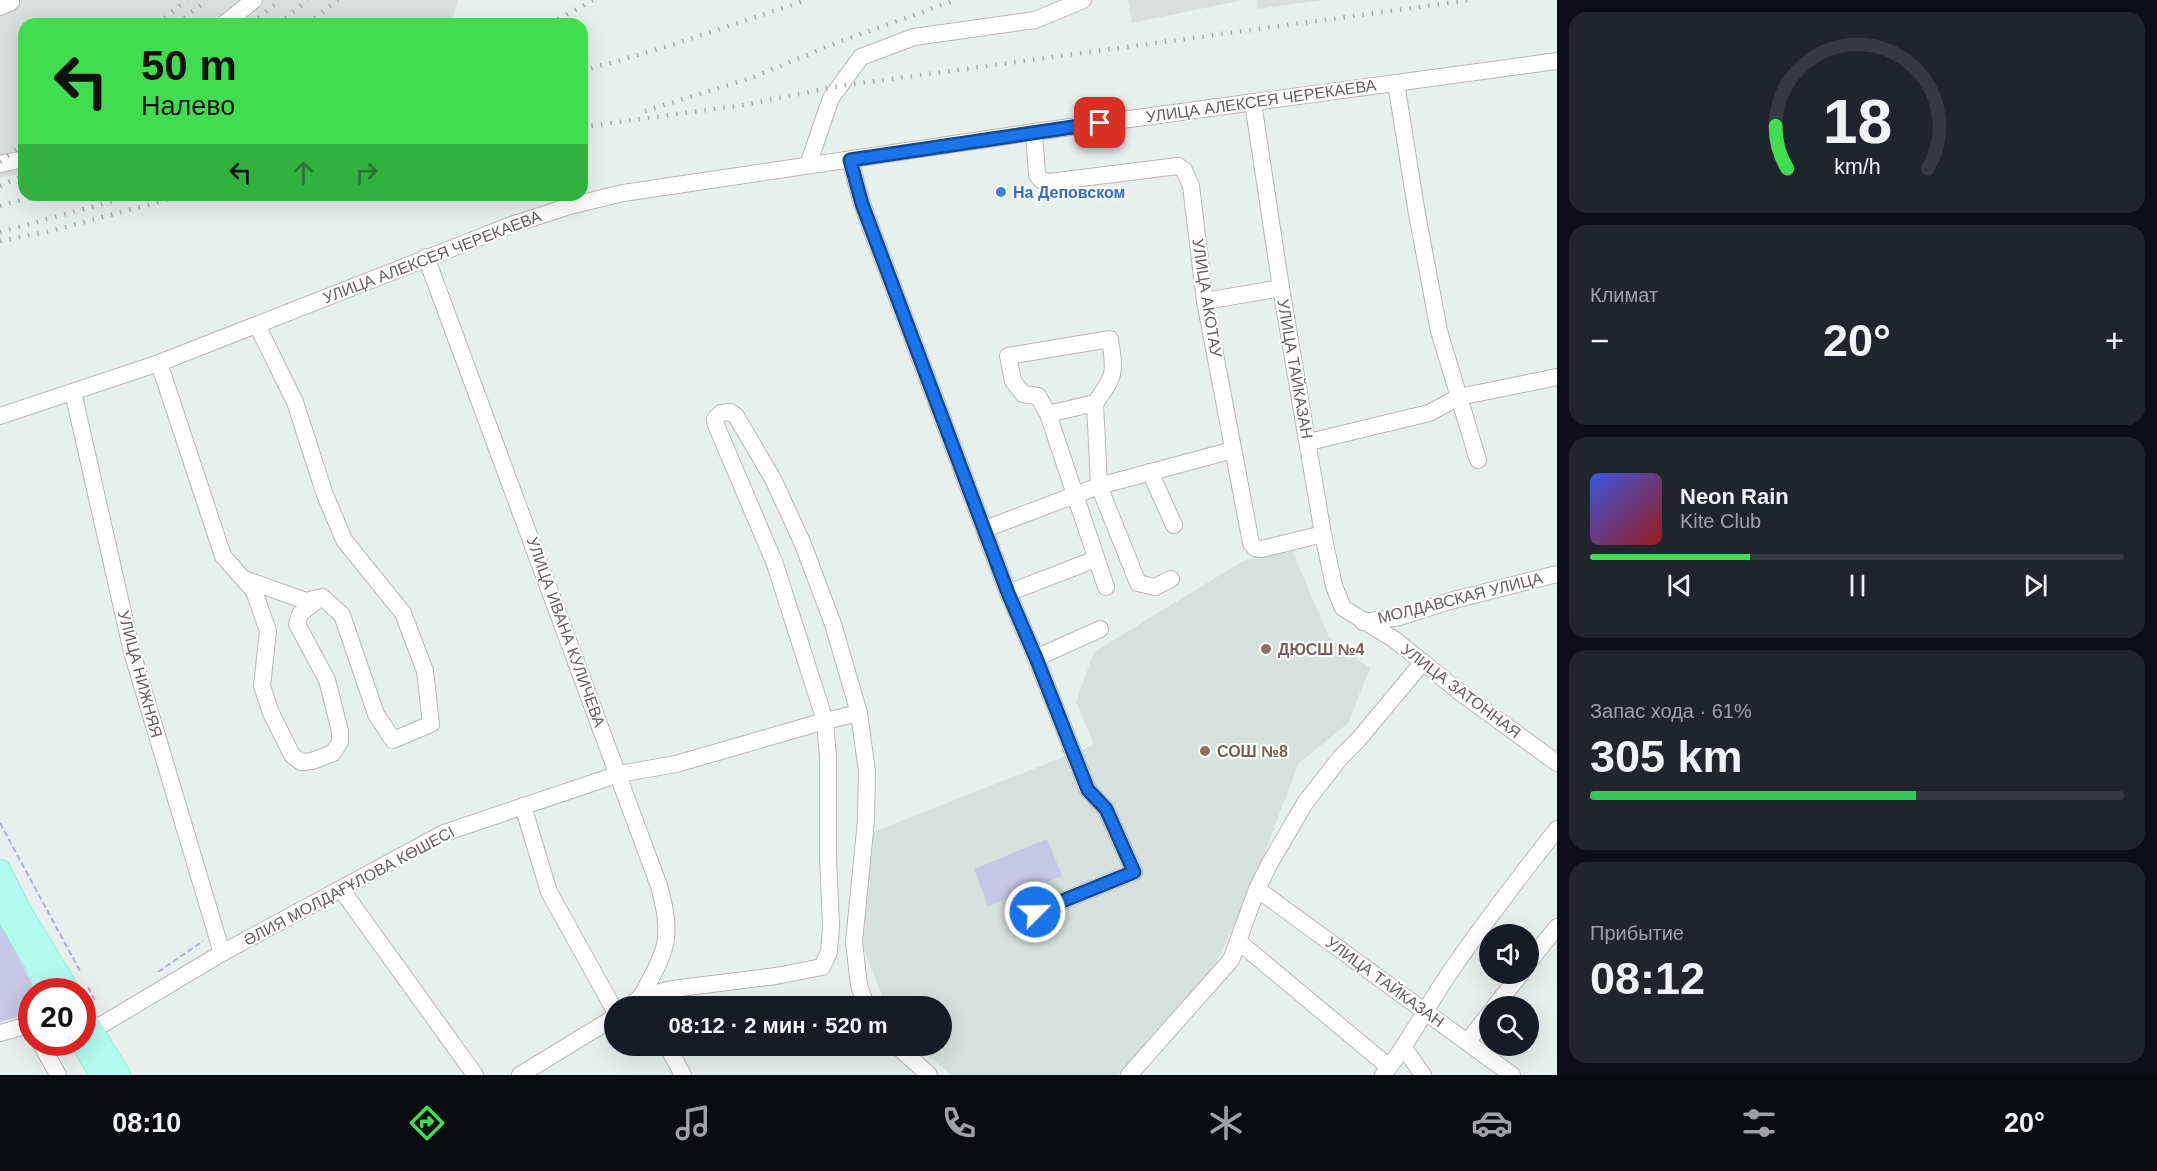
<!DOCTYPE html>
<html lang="ru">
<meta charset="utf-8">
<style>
:root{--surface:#171b24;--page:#20242c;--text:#f1f3f6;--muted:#9ea1a6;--line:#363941;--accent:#40de4e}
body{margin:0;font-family:Helvetica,sans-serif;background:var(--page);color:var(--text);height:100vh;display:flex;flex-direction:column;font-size:22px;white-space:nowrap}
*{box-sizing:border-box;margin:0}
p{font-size:20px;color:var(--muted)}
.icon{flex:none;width:33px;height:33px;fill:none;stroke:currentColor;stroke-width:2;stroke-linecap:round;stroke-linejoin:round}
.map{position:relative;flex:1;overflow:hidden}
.details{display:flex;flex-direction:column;gap:12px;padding:12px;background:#0d0f14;width:600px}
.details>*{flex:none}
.guide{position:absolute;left:18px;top:18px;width:570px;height:183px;border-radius:18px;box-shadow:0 6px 24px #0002;background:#40de4e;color:#111;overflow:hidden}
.tools{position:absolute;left:1479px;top:924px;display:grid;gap:12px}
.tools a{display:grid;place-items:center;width:60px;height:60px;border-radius:50%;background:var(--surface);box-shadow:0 6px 24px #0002;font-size:30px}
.speed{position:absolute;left:18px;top:978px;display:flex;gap:12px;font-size:30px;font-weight:700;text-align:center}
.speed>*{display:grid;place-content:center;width:78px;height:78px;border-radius:50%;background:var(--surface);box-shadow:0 6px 24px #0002;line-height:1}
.speed .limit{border:9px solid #d22;background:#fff;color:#111}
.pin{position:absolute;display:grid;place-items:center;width:51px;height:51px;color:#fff;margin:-26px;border-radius:12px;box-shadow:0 3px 9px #0006}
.me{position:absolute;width:66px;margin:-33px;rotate:67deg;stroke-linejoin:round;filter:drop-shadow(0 0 4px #0008)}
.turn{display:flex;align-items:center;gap:21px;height:126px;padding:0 24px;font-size:27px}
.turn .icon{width:78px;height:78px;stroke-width:2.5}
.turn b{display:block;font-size:42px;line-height:51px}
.lanes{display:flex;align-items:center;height:57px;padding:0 24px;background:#0003;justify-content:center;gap:30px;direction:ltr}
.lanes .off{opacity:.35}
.big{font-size:45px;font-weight:700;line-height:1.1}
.details .card{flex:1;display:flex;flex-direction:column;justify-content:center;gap:9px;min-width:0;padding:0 21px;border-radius:18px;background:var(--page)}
.details .dial{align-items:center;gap:0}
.dial svg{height:156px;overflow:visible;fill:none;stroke:var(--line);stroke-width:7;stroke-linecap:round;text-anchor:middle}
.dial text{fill:var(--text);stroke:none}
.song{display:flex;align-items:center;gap:18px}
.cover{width:72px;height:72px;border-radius:9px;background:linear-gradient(135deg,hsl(230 70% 55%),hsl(0 70% 35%))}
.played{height:6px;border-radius:3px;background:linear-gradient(90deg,var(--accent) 30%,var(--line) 30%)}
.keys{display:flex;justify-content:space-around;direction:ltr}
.heat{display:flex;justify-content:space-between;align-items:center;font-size:33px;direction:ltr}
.charge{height:9px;border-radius:4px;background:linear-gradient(90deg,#34c759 61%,var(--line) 0)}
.trip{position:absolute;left:604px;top:996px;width:348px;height:60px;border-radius:30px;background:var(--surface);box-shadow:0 6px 24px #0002;font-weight:700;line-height:60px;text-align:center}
.menu{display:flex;height:96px;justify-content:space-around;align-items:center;background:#090b0e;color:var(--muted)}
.menu .icon{width:42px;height:42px}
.menu .selected{color:var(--accent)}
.menu b{font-size:27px;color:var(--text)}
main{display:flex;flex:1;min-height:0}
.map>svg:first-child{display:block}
.industrial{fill:#dadfdd}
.education{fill:#d6e0dd}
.green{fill:#c7c7e6}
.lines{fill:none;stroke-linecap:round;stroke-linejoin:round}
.minor-casing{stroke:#bbb5b8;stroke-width:18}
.major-casing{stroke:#68e9c6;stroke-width:22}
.path{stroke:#b7abd7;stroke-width:2;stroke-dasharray:6 3;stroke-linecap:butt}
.minor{stroke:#fff;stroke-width:16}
.major{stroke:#b3faef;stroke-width:21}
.rail{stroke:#aaa7a8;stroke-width:4.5;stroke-dasharray:1.5 8;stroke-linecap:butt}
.route-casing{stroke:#114b97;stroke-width:15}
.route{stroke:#1a73e8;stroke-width:10}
.shop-dot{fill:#3f7fe0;stroke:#fff;stroke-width:2}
.education-dot{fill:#8d6e63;stroke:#fff;stroke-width:2}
.labels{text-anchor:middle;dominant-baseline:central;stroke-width:4.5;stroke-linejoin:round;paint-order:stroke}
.street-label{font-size:16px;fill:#675f63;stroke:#fff}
.shop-label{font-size:16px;font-weight:bold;fill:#366cbe;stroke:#fff;text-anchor:start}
.education-label{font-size:16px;font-weight:bold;fill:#785e54;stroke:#fff;text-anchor:start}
</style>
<main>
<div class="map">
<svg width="1557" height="1075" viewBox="0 0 1557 1075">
<rect width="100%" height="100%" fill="#e8f0ee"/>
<g class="industrial">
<polygon points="0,0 458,0 450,24 24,24 24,174 0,177"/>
<polygon points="1128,0 1243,0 1132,23"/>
<polygon points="1257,0 1324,0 1258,9"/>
</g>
<polygon class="education" points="1290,546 1329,637 1370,668 1348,723 1299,763 1247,899 1213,968 1118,1075 951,1075 917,1046 942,1046 942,1006 886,1006 863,947 873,832 1094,745 1076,702 1094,652 1243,561"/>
<g class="green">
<polygon points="1047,839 1062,876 988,906 974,869"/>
<polygon points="0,923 36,991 32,992 31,1013 0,1022"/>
</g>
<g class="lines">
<defs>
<g id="minor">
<polyline points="0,7 11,2"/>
<polyline points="224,24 254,0"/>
<polyline points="1396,83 1417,214 1439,331 1478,460"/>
<polyline points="1253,103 1281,288 1323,534 1334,586 1343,608 1395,640 1461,693 1557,763"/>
<polyline points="1034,132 1037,175 1041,180 1049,182 1178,166 1184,170 1191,186 1205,301 1251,543 1255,548 1262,549 1323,534"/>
<polyline points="850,160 862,204 1008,593 1036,658 1088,790 1106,809 1134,872 1035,912"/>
<polyline points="0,164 24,159"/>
<polyline points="808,165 831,98 861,57 914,37 1035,20 1083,0"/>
<path d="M 426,257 L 659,886 C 674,940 666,950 641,997"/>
<polyline points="1205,301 1281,288"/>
<polyline points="159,363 223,556 254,591 268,631 262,686 271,713 292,755 301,762 312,761 333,753 340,742 340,731 327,680 297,624 300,614 320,598"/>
<polyline points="73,392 132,652 222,953"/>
<polyline points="1095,403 1099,486 1138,583 1155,587 1171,579"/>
<path d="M 1048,414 L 1038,396 L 1023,394 L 1013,381 L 1008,356 L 1110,339 C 1115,373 1116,375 1095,403 L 1048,414 L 1106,587"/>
<polyline points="0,416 159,363 514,224 570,206 623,193 1034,132 1557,61"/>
<polyline points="1309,442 1429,413 1459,397 1557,377"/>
<polyline points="1150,472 1174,525"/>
<polyline points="985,529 1099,486 1233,450"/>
<polyline points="244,579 306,601 322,597 342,615 376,714 393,740 431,724 425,671 403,613 344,540 325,495 295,402 257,325"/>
<polyline points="1008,593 1096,559"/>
<polyline points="1363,622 1400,617 1450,601 1557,574"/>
<polyline points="1036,658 1100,629"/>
<polyline points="523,806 549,892 615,1011"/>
<polyline points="341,889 475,1075"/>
<polyline points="1257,889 1512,1075"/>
<polyline points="1239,942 1389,1067"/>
<polyline points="1528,963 1557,927"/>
<polyline points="629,1006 641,997 672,989 776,976 822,967 829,952 831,926 828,858 828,757 825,721 775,564 716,425 715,419 721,413 730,412 736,416 773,479 802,542 833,624 859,713 867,771 866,820 854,942 859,985 866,1006"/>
<polyline points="1495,1006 1521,974"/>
<polyline points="93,1030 222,953 444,833 619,774 676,764 825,721 859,713"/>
<polyline points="0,1033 32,1024"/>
<polyline points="1468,1041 1490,1013"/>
<polyline points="40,1042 58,1075"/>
<polyline points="667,1046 683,1075"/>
<polyline points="897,1046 929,1075"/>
<polyline points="1404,1048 1423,1075"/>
<polyline points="520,1075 615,1017"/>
<polyline points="1129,1075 1231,960 1257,889 1270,863 1305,803 1340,758 1358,740 1423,662"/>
<path d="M 1383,1075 C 1410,1042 1428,1003 1453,968 C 1486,920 1521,875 1557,829"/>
</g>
<g id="major">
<polyline points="0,870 22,913 70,992"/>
<polyline points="0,903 51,992"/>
<polyline points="82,1013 120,1075"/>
<polyline points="81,1042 100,1075"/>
</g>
</defs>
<use href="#minor" class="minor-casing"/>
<use href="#major" class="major-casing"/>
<g class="path">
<polyline points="0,823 80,971"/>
<polyline points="158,972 203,941"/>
<polyline points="88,987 95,1000"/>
</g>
<use href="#minor" class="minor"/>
<use href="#major" class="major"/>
<g class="rail">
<polyline points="157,24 187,0"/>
<polyline points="177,24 207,0"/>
<polyline points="251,24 280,0"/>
<polyline points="278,24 308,0"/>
<polyline points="307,24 338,0"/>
<polyline points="550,24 593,0"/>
<polyline points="582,71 675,44 807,0"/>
<polyline points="645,111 751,78 841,41 956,0"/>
<polyline points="582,127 743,105 840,86 1471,0"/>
<polyline points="0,162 24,144"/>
<polyline points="0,186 24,175"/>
<polyline points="0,206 39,195"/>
<polyline points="0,232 135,195"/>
<polyline points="0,241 52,231 184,195"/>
</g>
</g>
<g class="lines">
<defs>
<polyline id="route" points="1035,912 1134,872 1106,809 1088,790 1036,658 1008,593 862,204 850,160 1100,123"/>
</defs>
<use href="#route" class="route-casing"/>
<use href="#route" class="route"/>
</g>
<circle class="shop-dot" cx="1001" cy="192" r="6"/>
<g class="education-dot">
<circle cx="1266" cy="649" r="6"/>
<circle cx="1205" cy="751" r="6"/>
</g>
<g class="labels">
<g class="street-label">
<text transform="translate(1261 101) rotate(-8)">УЛИЦА АЛЕКСЕЯ ЧЕРЕКАЕВА</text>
<text transform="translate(432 257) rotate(-21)">УЛИЦА АЛЕКСЕЯ ЧЕРЕКАЕВА</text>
<text transform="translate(1207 298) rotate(81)">УЛИЦА АКОТАУ</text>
<text transform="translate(1295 369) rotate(80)">УЛИЦА ТАЙКАЗАН</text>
<text transform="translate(1460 598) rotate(-14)">МОЛДАВСКАЯ УЛИЦА</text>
<text transform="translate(566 632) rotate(70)">УЛИЦА ИВАНА КУЛИЧЕВА</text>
<text transform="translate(140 674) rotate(75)">УЛИЦА НИЖНЯЯ</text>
<text transform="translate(1461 691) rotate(37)">УЛИЦА ЗАТОННАЯ</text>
<text transform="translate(349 886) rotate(-28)">ӘЛИЯ МОЛДАҒҰЛОВА КӨШЕСІ</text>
<text transform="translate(1385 982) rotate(36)">УЛИЦА ТАЙКАЗАН</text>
</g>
<g class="shop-label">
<text x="1013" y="192">На Деповском</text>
</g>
<g class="education-label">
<text x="1278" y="649">ДЮСШ №4</text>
<text x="1217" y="751">СОШ №8</text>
</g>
</g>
</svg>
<div class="tools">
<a><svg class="icon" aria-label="sound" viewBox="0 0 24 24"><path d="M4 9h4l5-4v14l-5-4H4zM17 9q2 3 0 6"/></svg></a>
<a><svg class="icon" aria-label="search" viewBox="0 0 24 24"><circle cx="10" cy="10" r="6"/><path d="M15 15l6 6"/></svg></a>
</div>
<div class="speed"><div class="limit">20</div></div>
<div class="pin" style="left:1100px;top:123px;background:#d93025"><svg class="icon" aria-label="arrive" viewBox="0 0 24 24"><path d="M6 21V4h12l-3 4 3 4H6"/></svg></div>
<svg class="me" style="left:1035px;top:912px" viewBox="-20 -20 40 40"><circle r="17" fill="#1a73e8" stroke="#fff" stroke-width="3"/><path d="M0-11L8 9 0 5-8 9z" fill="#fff"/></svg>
<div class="trip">08:12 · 2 мин · 520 m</div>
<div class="guide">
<div class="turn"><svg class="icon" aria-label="left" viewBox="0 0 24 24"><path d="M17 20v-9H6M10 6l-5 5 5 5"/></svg><div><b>50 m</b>Налево</div></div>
<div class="lanes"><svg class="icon" aria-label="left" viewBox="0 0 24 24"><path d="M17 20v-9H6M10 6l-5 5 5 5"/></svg><svg class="icon off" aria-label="ahead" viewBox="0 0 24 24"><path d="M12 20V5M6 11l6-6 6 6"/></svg><svg class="icon off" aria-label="right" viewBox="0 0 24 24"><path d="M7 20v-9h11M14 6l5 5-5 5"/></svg></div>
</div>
</div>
<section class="details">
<div class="card dial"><svg viewBox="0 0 100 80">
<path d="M14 69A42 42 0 1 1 86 69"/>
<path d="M14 69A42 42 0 0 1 8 47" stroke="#40de4e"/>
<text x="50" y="56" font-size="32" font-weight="700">18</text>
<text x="50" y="72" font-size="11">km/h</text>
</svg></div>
<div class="card"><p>Климат</p>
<div class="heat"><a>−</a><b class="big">20°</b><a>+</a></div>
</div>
<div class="card">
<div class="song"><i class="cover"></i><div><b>Neon Rain</b><p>Kite Club</p></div></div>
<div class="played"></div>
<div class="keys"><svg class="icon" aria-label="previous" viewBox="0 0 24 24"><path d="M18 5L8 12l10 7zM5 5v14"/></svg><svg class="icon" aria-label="pause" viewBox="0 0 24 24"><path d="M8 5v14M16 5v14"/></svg><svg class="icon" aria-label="next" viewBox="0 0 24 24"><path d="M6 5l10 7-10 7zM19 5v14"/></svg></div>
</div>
<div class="card"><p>Запас хода · 61%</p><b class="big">305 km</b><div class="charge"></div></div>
<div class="card"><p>Прибытие</p><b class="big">08:12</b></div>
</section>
</main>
<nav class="menu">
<b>08:10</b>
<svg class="icon selected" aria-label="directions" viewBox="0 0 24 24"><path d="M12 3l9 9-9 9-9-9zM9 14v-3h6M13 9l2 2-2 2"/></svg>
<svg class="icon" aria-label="music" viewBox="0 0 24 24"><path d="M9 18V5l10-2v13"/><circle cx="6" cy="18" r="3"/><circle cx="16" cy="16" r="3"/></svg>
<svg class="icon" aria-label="phone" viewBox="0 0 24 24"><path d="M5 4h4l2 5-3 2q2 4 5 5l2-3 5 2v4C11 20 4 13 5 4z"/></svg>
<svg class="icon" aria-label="climate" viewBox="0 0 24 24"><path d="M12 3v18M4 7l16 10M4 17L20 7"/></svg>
<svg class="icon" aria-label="car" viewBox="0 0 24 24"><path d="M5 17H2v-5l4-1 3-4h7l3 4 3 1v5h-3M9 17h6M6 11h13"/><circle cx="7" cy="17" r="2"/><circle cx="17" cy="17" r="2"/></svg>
<svg class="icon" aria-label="filters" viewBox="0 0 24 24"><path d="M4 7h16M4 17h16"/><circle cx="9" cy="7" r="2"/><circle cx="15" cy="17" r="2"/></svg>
<b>20°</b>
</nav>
